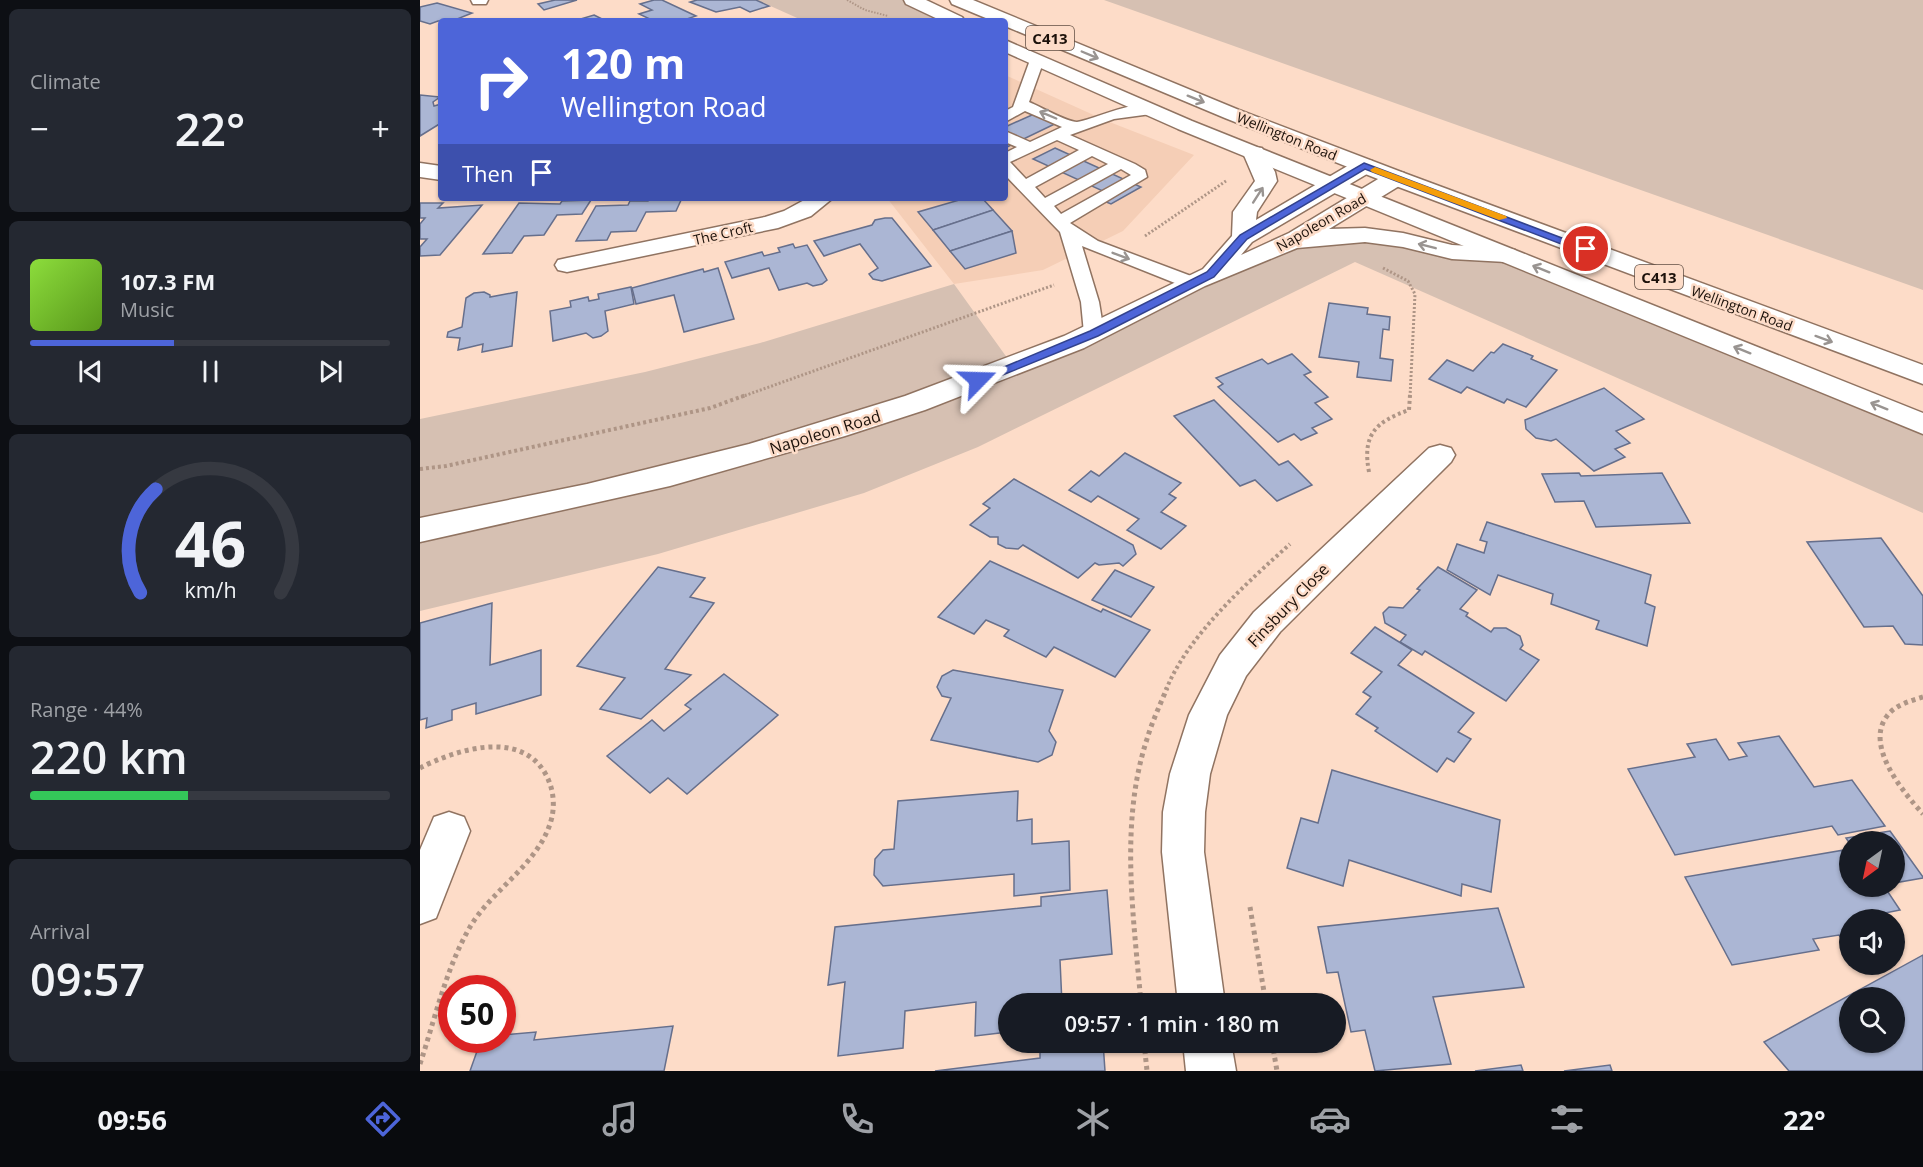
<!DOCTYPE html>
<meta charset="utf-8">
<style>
:root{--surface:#171b24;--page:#242831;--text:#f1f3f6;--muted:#9ea1a6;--line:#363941;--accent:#4d65d9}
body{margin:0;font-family:"Open Sans",sans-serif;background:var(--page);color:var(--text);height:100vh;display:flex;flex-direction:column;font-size:22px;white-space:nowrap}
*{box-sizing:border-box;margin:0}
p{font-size:20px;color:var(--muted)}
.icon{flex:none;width:33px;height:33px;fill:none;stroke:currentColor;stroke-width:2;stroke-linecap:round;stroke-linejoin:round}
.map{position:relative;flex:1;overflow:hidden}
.sheet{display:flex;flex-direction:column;gap:9px;padding:9px;background:#0d0f14;width:420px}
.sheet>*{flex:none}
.guide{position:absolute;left:18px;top:18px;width:570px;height:183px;border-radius:6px;box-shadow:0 2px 4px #0004;background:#4d65d9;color:#fff;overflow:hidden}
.needle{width:39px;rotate:213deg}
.controls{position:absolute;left:1419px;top:831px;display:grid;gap:12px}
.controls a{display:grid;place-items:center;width:66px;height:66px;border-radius:50%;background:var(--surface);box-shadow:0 2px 4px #0004;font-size:30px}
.speed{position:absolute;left:18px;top:975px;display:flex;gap:12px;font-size:30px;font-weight:700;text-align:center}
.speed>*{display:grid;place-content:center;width:78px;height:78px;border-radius:50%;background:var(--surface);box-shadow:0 2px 4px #0004;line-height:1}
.speed .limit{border:9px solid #d22;background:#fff;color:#111}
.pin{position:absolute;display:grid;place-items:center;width:51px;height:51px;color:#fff;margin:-26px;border:3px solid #fff;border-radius:50%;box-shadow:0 2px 6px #0007}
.me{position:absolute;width:66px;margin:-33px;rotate:68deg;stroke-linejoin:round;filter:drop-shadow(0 0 4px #0008)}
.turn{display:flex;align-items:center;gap:21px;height:126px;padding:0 24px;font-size:27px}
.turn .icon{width:78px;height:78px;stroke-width:2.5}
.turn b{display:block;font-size:42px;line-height:51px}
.then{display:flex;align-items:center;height:57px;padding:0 24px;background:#0003;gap:12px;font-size:22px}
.big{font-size:45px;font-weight:600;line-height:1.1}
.sheet .widget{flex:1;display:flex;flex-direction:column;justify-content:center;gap:9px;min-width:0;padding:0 21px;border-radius:9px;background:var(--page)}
.sheet .dial{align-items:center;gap:0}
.dial svg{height:156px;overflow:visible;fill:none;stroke:var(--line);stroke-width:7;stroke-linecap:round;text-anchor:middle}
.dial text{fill:var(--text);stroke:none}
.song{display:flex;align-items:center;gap:18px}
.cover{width:72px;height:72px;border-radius:9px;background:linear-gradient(135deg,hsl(90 70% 55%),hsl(90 70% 35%))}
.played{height:6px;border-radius:3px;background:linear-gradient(90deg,var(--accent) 40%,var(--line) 40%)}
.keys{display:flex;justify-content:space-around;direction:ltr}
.heat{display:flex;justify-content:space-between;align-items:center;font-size:33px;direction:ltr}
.charge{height:9px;border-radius:4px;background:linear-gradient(90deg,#34c759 44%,var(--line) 0)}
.trip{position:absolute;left:578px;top:993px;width:348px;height:60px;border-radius:30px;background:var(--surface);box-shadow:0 2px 4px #0004;font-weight:600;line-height:60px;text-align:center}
.menu{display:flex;height:96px;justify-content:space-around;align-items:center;background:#090b0e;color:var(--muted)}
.menu .icon{width:42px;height:42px}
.menu .active{color:var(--accent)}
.menu b{font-size:27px;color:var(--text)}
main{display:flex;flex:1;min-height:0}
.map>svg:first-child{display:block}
.built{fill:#f5ceb6}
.green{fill:#d6c0b2}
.building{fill:#abb6d4;stroke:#666f8c;stroke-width:1.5;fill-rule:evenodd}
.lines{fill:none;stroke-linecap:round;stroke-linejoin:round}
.lane-casing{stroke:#907361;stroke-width:3}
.street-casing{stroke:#907361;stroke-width:3}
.secondary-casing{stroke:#907361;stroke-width:3}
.primary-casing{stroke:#907361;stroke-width:3}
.path-far3{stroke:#ae9586;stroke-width:2;stroke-dasharray:1.5 1.5;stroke-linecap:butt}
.path-far2{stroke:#ae9586;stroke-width:3;stroke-dasharray:2 2;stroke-linecap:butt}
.path-far1{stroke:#ae9586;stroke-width:4;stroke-dasharray:3 3;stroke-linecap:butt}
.path{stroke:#ae9586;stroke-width:5;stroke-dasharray:4 4;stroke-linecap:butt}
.lane{fill:#fff;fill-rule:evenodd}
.street{fill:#fff;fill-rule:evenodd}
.secondary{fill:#fff;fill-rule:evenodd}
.primary{fill:#fff;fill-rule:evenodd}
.oneway{stroke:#999491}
.route{fill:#4d65d9;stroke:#32428d;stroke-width:1.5}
.slow{fill:#f59e0b}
.labels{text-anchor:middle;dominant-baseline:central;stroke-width:5;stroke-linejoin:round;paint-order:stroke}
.far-street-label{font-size:14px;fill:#1c110a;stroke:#fddcc8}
.shield{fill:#fddcc8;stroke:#604e43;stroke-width:1.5}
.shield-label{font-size:15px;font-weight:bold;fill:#1c110a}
.street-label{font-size:16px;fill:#1c110a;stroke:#fddcc8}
</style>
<main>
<section class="sheet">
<div class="widget"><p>Climate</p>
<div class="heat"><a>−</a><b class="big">22°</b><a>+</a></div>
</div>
<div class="widget">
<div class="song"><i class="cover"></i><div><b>107.3 FM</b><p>Music</p></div></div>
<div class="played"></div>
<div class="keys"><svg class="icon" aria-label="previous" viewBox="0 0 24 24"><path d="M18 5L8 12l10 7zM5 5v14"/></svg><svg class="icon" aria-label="pause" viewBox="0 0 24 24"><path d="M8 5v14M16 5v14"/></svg><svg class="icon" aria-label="next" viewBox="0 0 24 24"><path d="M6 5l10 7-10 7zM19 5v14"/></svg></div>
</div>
<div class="widget dial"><svg viewBox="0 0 100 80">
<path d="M14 69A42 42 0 1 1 86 69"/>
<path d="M14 69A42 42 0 0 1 22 16" stroke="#4d65d9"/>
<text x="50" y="56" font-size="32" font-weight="700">46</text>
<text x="50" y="72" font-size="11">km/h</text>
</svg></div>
<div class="widget"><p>Range · 44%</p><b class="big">220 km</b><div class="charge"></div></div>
<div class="widget"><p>Arrival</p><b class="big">09:57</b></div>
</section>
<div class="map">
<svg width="1503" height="1071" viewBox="0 0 1503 1071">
<rect width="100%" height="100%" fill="#fddcc8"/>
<polygon class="built" points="585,75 687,121 774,155 703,231 623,270 534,284 467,198 585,198"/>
<g class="green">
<polygon points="337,0 492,0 536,21 384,21"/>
<polygon points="684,0 1503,0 1503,290"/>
<polygon points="901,237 1086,255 1503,424 1503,513 935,262 558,447 444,493 238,554 0,611 0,419 225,372 340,343 534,284 593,366 730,306"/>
</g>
<g class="building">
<polygon points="135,0 157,0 124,10 118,4"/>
<polygon points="234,0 242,0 276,16 261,21 234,21 219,14 232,10 220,4"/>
<polygon points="277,0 336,0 349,6 330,12 320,7 296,12 270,2"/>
<polygon points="17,3 52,13 37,19 41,20 38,21 18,21 10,24 0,21 0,7"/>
<polygon points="174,15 184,20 154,21"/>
<polygon points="0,95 20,97 13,102 14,106 21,104 21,123 0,136"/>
<polygon points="623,110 645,119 585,148 585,127"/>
<polygon points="635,148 721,187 691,204 674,197 683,191 613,159"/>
<polygon points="230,198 262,198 256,211 226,212 216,231 191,232 187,240 156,241 176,206 208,205 210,201 228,201"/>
<polygon points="546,198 562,198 573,210 513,230 498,212"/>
<polygon points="171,200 162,214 137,215 124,235 104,236 92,253 63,254 99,203 140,204 142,201"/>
<polygon points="0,203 23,203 18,208 62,205 20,255 0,256 0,247 7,239 0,239 0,224 5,218 0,218"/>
<polygon points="573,210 592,231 530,251 513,230"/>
<polygon points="465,218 472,218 511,266 462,281 453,279 449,274 458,268 440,244 404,256 394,241 452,225 455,220"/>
<polygon points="592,231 596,253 545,269 530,251"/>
<polygon points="373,244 375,248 387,245 407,280 402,284 393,286 387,283 359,290 349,268 312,278 305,262 342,252 344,256 360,252 358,248"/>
<polygon points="298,268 314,319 264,332 254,295 216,304 212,288 283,269 284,272"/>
<polygon points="211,287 214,304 185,311 188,331 181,336 173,338 166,333 133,341 130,311 151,307 150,301 168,297 169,301 179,299 178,294"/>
<polygon points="64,292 70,295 70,297 97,292 92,346 62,352 63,344 38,350 40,338 27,337 28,332 42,327 46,298 54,293"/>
<polygon points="909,303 948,308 947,314 970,317 969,330 963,329 960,358 973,360 971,381 937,377 939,362 899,357"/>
<polygon points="1083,344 1113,356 1111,359 1137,370 1106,407 1087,399 1084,403 1047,387 1041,393 1009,379 1027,360 1053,371 1071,352 1074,353"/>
<polygon points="872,354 891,372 884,375 908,397 895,403 912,419 892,428 897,433 881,440 874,434 858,442 798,387 803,384 796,378 842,359 848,364"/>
<polygon points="1184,388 1224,419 1196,431 1210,443 1195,449 1205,457 1174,471 1136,439 1131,441 1116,438 1106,429 1105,420"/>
<polygon points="794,400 859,465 868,461 892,485 857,501 835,480 820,486 754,416"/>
<polygon points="705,453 761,483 749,494 756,498 741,512 766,526 741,549 707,530 719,519 678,496 671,502 649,490 671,471 679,476"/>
<polygon points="1159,473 1161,476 1242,473 1270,523 1176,527 1164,501 1135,502 1122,474"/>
<polygon points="594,479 713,545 716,554 703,566 699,563 679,565 675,563 658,578 603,545 598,549 586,548 578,544 578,537 570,537 550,525 570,508 563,504"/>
<polygon points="1067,522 1231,575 1225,603 1235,607 1227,646 1176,629 1179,621 1131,604 1133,594 1078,575 1070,595 1027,570 1037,544 1064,553 1067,542 1060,540"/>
<polygon points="1461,538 1503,596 1503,645 1485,644 1473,626 1444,627 1387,542"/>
<polygon points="570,561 681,612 683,609 730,630 695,677 634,647 626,657 584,636 589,630 566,620 554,634 518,617"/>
<polygon points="238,567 285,578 270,597 294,603 245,669 271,675 221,719 180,709 205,678 157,666"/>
<polygon points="1018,567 1057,590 1040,609 1048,613 1046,616 1071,632 1074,628 1086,628 1100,636 1103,645 1100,649 1119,660 1086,701 1005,651 1002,655 980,642 986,635 965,623 963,613 969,607 983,608 1000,590 997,589"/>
<polygon points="695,570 734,587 711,617 672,600"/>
<polygon points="72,603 70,665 121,650 121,695 56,714 56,703 32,710 32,720 6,728 7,718 0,720 0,623"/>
<polygon points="955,627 992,650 978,665 1054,713 1038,732 1051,739 1034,762 1027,758 1017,772 955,731 958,728 936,714 951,697 943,692 962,672 931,653"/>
<polygon points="533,670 643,690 629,731 636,742 632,755 618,762 511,740 531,698 522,696 517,687 522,676"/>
<polygon points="304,674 358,715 267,794 248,778 230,793 187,756 232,720 244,731 271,709 265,705"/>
<polygon points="1359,736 1394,787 1432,780 1465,826 1418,835 1412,826 1255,855 1208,769 1275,757 1267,744 1296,739 1309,760 1327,756 1318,743"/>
<polygon points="912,770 1080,820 1071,892 1042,884 1041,896 929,860 923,886 867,868 881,818 898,823"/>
<polygon points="598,791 597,821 612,819 612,844 649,841 650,890 594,896 594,874 463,886 454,875 455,859 463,850 474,849 478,801"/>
<polygon points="1470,831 1503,877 1503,878 1474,883 1474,842 1430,842 1430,844 1426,838"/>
<polygon points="1430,849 1430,886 1464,886 1480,910 1455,915 1458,920 1430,920 1430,943 1424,944 1419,935 1393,939 1399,950 1312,965 1265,877"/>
<polygon points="687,890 692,954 640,960 642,1004 588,1004 588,1032 555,1036 556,1002 485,1011 483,1048 418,1056 425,982 408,985 415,927 621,906 621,897"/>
<polygon points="1078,908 1104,987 1013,997 1031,1064 955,1071 945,1030 931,1032 918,972 907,973 898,927"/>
<path d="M 1503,955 L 1503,1071 L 1369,1071 L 1344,1042 ZM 1430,998 L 1474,998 L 1474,1042 L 1430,1042 Z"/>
<polygon points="253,1026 244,1071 50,1071 61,1040 82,1040 82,1035 116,1032 114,1040"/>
<polygon points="630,1042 683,1042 685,1071 515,1071 620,1058 620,1044"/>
<polygon points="1101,1065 1103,1071 1055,1071"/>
<polygon points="1190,1065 1192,1071 1144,1071"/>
</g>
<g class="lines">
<defs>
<path id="lane" d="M 617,56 L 624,60 L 609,102 C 619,106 647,122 657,122 C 675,120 724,94 738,110 L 731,114 L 694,119 L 650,135 L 715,164 L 725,170 L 727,177 L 650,223 L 678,241 L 779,279 L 781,283 L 779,287 L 765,287 L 662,246 L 679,302 L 684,333 L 681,337 L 667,337 L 664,333 L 661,302 L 640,232 L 585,175 L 585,153 L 597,147 L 585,142 L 585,131 L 610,142 L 642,127 L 605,111 L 585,122 L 585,111 L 593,107 L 610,60 ZM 637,140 L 659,150 L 606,179 L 590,162 ZM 672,156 L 688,164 L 625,198 L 615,187 ZM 701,169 L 711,175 L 641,214 L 634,206 Z"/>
<g id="street">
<polygon points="51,0 68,0 66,4 53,4"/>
<polygon points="0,163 21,166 21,180 0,177"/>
<polygon points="388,198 413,198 391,216 358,228 147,272 138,270 135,265 138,260 147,258 345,217 364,211"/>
<polygon points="1020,445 1031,448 1035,455 1031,462 860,632 826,676 807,715 790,774 785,812 784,852 805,1004 758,1004 742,852 743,812 750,774 769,715 800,655 834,612 1009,448"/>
<polygon points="29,812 44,817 50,831 16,918 0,924 0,850 14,817"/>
<polygon points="763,1042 811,1042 816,1071 766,1071"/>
</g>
<polygon id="secondary" points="834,147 842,148 855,172 857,181 837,212 836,220 936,161 944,159 952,161 955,166 952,171 832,242 821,255 869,233 968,173 976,171 984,173 987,178 984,183 909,229 945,228 983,233 1032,245 1086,248 1095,250 1098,255 1095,260 1086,262 1032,259 983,247 945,242 877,248 785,286 664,348 505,410 425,436 250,486 0,542 0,518 167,484 329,444 485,396 644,336 783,269 812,236 813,212 835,181 823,153 826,148"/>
<g id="primary">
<polygon points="484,0 506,0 542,17 545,21 522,21 486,4"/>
<polygon points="530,0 553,0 819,110 984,173 1503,365 1503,384 968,183 805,118 585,26 585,21 573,21 532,4"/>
<polygon points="585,40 772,121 1503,413 1503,434 758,129 585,52"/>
</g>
</defs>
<use href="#lane" class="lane-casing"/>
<use href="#street" class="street-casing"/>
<use href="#secondary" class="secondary-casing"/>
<use href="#primary" class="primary-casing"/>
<polyline class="path-far3" points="427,0 445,10 468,16"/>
<g class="path-far2">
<polyline points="725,236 806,181"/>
<polyline points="963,268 988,281 995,294 990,397"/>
<polyline points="321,397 634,285"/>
</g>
<g class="path-far1">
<polyline points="0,469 26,466 290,408 326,395"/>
<path d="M 949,472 C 942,435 955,422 989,410 L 990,395"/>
<path d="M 746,690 C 767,636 828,582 870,544"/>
</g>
<g class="path">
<path d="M 1503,697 C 1490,701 1475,705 1467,716 C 1444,746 1484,793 1503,814"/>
<path d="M 0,768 C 35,750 99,729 125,773 C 133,787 135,802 132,817 C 121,863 73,888 50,927 C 26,968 15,1019 0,1064"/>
<polyline points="830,907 846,1004"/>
<path d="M 721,1004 C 714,918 699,824 727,739 C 732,722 740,705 747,688"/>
<polyline points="724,1042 727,1071"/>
<polyline points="852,1042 857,1071"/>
</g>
<use href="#lane" class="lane"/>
<use href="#street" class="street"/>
<use href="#secondary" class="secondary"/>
<use href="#primary" class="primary"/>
</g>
<defs><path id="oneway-shaft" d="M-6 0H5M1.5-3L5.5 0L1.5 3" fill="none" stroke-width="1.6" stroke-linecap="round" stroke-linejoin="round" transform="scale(1.5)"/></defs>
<g class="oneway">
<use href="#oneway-shaft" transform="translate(670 55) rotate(23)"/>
<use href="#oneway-shaft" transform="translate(776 99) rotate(22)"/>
<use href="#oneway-shaft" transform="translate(628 115) rotate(-157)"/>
<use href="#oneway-shaft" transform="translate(838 195) rotate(-57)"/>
<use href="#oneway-shaft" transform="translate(1007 246) rotate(-166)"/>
<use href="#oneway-shaft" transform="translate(701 256) rotate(21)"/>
<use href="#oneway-shaft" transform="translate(1121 269) rotate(-158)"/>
<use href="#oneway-shaft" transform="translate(1404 339) rotate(20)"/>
<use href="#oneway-shaft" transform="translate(1322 350) rotate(-158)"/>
<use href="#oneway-shaft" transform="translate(1459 406) rotate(-158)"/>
</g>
<polygon class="route" points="944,163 1171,249 1162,252 945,169 827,239 794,277 678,336 563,383 554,383 553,380 670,331 787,272 820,235"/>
<polygon class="slow" points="955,167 1086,216 1087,218 1079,220 952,172 950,170"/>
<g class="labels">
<g class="far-street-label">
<text transform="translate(867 136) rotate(22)">Wellington Road</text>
<text transform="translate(901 222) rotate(-30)">Napoleon Road</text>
<text transform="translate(303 233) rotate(-13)">The Croft</text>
<text transform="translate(1322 308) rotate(20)">Wellington Road</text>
</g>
<g class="shield">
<rect x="606" y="26" width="48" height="24" rx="4.5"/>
<rect x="1215" y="265" width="48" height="24" rx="4.5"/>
</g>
<g class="shield-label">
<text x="630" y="38">C413</text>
<text x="1239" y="277">C413</text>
</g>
<g class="street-label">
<text transform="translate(405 432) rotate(-17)">Napoleon Road</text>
<text transform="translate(868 605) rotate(-46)">Finsbury Close</text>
</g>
</g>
</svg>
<div class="controls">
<a><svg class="needle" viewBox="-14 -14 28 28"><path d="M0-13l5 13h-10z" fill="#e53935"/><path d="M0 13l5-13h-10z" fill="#9ea1a6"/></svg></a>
<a><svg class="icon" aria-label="sound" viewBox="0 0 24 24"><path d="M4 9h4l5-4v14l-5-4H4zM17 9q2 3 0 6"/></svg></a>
<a><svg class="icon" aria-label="search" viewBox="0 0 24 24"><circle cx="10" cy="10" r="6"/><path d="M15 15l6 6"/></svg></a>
</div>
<div class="speed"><div class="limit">50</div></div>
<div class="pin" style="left:1166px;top:249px;background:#d93025"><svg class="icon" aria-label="arrive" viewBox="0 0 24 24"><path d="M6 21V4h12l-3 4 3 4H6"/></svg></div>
<svg class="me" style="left:558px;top:380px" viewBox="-20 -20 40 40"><path d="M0-17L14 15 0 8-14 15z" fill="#4d65d9" stroke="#fff" stroke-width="4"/></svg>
<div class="trip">09:57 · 1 min · 180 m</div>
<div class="guide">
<div class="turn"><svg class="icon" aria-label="right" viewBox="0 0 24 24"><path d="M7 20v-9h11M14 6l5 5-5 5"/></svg><div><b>120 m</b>Wellington Road</div></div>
<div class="then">Then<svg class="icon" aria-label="arrive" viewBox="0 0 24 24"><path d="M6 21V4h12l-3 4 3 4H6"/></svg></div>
</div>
</div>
</main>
<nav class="menu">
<b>09:56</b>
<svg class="icon active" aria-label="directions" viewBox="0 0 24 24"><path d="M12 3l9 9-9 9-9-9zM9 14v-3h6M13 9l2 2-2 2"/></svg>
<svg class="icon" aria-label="music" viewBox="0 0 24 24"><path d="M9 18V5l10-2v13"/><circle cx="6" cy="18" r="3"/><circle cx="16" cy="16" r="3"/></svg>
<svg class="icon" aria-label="phone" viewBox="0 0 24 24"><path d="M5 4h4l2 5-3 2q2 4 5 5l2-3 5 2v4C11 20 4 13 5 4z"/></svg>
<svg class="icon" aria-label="climate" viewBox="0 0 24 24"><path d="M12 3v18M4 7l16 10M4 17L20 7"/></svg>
<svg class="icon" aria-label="car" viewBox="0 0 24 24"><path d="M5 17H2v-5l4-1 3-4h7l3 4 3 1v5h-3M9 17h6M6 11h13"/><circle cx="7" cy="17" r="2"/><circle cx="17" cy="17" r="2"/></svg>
<svg class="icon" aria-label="filters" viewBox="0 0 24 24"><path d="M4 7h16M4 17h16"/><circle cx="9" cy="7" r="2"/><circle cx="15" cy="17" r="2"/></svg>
<b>22°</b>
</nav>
